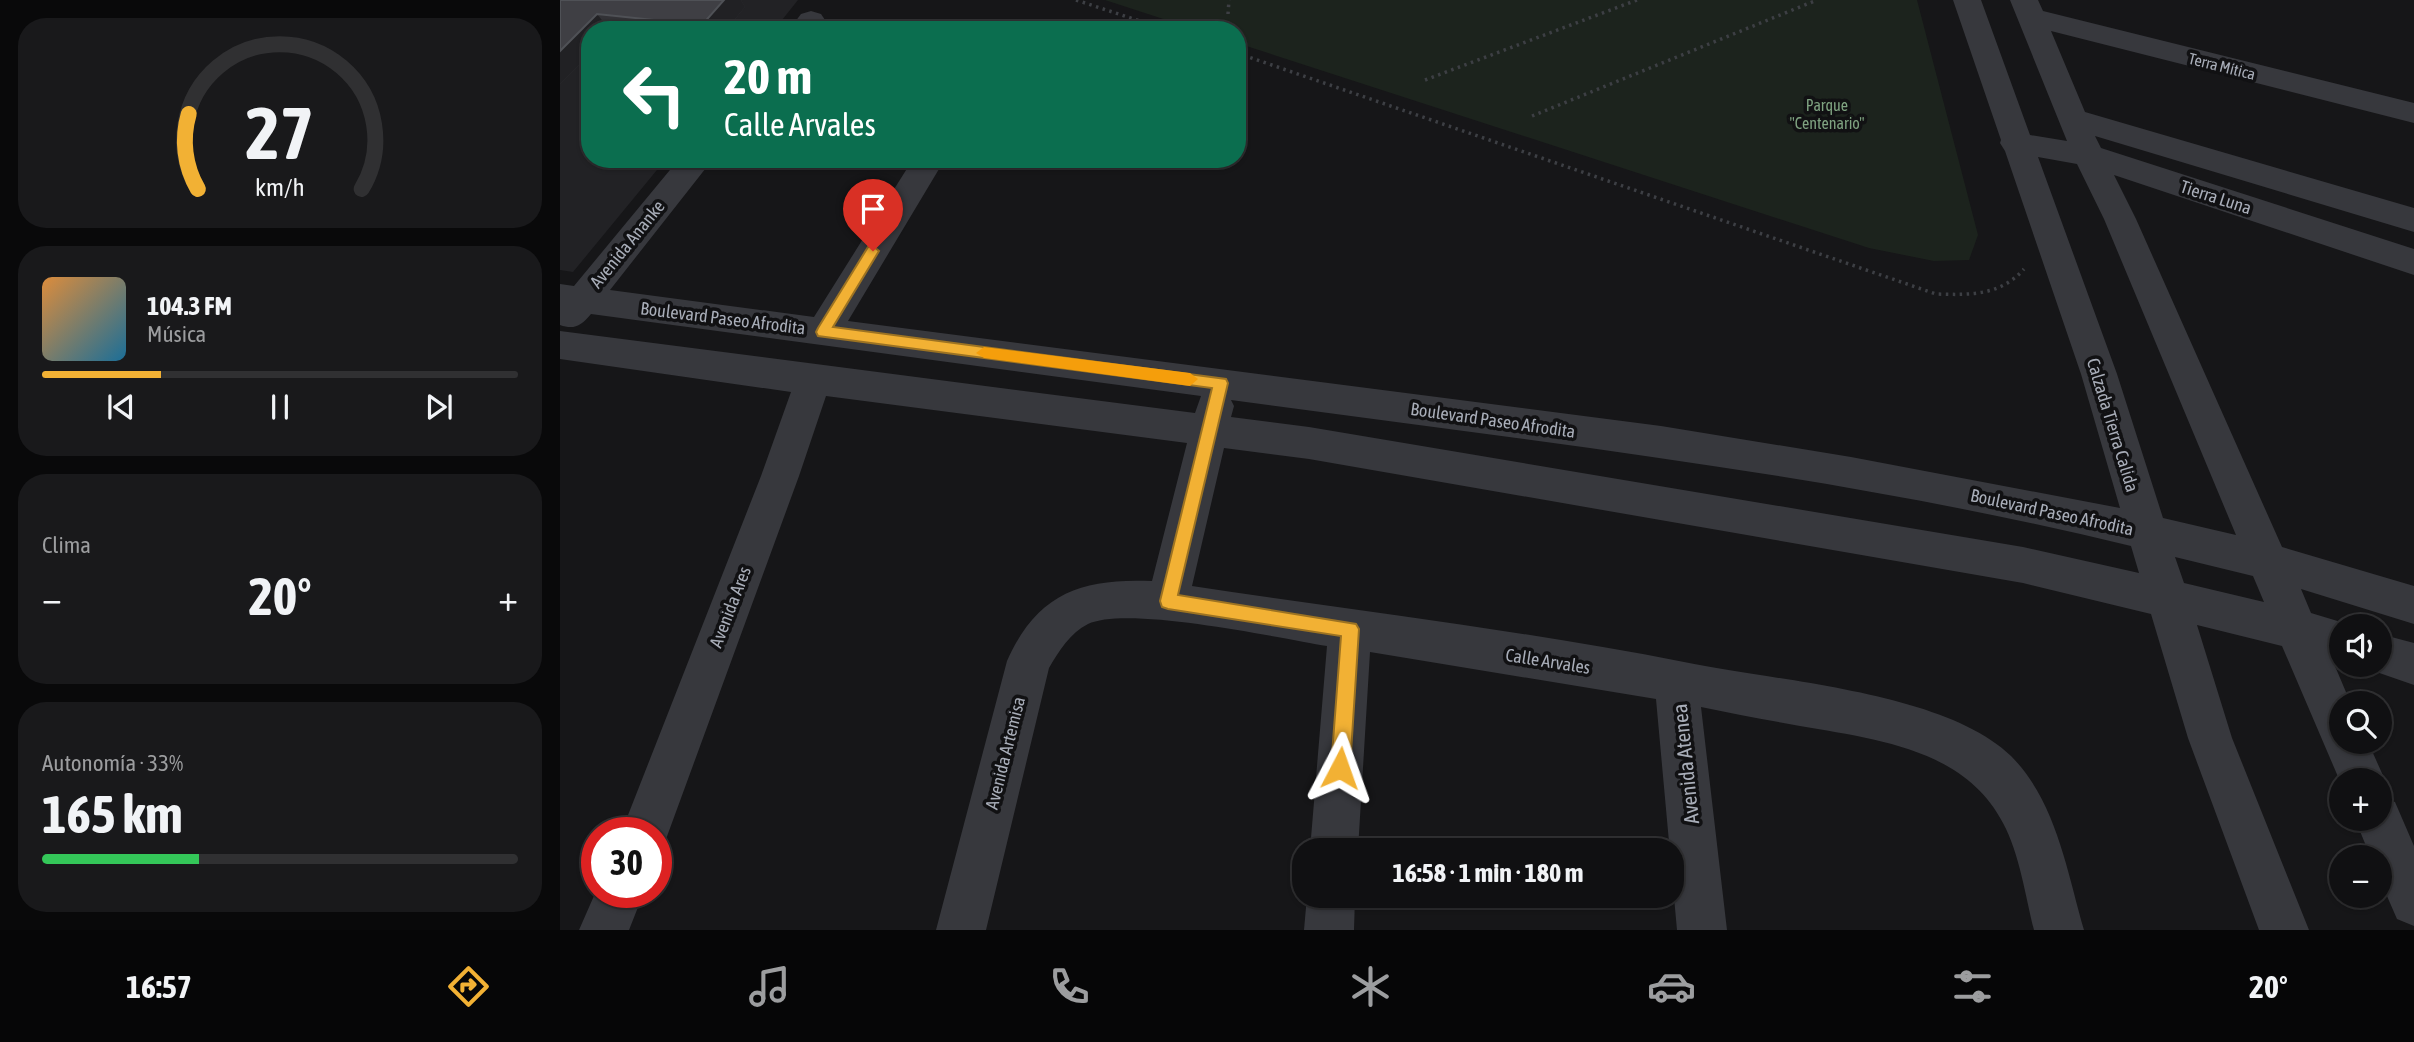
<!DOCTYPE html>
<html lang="es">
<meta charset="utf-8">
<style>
:root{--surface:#101012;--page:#19191b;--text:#f1f3f6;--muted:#9c9d9f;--line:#303032;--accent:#f2b134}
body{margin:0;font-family:"Asap Condensed",sans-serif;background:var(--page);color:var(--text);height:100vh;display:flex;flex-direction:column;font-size:26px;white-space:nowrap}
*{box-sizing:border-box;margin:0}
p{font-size:23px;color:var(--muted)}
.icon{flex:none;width:38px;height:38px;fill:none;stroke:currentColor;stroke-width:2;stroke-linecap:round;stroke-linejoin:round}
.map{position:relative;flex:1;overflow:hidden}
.details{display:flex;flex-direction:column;gap:18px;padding:18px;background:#09090a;width:560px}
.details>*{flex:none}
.top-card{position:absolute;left:21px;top:21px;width:665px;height:147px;border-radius:28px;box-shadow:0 2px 5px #0004,0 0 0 2px var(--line);background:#0b6e4f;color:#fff;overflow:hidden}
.buttons{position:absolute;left:1769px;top:614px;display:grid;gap:14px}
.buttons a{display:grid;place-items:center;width:63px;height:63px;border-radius:50%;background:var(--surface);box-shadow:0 2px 5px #0004,0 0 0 2px var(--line);font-size:35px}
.speed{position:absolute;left:21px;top:817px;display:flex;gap:14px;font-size:35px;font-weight:700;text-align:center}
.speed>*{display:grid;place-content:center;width:91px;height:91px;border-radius:50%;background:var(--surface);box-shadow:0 2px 5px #0004,0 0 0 2px var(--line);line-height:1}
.speed .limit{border:10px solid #d22;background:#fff;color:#111}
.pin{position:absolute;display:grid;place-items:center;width:60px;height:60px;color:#fff;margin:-72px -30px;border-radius:50% 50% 50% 0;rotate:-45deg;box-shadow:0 0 7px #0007}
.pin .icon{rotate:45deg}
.me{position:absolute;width:77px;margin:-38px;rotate:4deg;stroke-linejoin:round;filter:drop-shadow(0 0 5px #0008)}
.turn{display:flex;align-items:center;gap:24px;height:147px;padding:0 28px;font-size:32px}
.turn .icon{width:91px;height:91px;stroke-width:2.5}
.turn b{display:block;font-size:49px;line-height:60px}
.big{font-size:52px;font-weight:700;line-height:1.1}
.details .widget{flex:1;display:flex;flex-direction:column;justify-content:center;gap:10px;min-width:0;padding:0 24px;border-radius:28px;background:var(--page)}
.details .dial{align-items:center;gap:0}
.dial svg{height:182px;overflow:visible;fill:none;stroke:var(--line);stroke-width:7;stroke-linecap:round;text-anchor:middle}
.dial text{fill:var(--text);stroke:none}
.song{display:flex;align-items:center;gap:21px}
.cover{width:84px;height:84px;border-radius:10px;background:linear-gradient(135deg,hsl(30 70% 55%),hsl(200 70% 35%))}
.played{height:7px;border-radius:4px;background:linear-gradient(90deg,var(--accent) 25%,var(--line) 25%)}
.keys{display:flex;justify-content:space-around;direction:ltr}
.heat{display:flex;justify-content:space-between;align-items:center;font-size:38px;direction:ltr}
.charge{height:10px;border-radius:5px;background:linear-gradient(90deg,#34c759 33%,var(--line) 0)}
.trip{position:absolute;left:732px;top:838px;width:392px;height:70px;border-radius:28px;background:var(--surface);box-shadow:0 2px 5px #0004,0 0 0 2px var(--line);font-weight:700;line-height:70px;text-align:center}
.tab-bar{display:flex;height:112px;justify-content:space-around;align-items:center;background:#060607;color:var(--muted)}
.tab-bar .icon{width:49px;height:49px}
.tab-bar .on{color:var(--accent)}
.tab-bar b{font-size:32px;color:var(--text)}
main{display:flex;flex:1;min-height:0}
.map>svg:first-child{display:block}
.built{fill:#222225}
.green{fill:#1c231d}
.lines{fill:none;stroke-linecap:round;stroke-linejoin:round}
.path{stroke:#3d3f44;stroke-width:3.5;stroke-dasharray:2.5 4.5;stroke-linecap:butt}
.minor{fill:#37383d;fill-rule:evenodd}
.wall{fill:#323236}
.shaded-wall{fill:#212124}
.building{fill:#3f3f44;stroke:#4f5156;stroke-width:2}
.route{fill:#f2b134;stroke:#9d7322;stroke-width:2}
.slow{fill:#f59e0b}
.labels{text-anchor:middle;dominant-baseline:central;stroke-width:7;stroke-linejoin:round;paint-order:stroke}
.far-street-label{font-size:16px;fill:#a8adb8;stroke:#111113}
.far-park-label{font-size:16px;fill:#7fa381;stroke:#111113}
.street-label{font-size:18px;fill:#a8adb8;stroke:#111113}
.near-street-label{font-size:21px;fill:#a8adb8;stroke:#111113}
</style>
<main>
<section class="details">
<div class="widget dial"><svg viewBox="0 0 100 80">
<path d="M14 69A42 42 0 1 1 86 69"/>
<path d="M14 69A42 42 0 0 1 10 36" stroke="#f2b134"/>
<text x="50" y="56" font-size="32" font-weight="700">27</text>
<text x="50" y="72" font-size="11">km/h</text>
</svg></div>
<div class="widget">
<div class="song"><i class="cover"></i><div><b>104.3 FM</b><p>Música</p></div></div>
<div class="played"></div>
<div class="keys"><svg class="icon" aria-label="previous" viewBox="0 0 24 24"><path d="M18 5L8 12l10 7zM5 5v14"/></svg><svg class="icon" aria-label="pause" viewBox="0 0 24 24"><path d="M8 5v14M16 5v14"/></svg><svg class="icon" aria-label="next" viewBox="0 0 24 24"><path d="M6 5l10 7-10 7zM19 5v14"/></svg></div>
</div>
<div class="widget"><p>Clima</p>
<div class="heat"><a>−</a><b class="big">20°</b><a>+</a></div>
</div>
<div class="widget"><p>Autonomía · 33%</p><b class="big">165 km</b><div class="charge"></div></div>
</section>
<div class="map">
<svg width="1854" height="930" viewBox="0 0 1854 930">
<rect width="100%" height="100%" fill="#161618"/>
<polygon class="built" points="0,0 238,0 214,30 30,30 30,159 106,159 13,272 0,270"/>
<polygon class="green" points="545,0 1357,0 1418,235 1409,260 1374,261 1309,248 677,43 677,30 637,30"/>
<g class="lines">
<g class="path">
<polyline points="516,0 607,30"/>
<polyline points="668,14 669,0"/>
<path d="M 677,53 L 1376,294 C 1410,295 1440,296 1464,269"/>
<polyline points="865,80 1077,0"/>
<polyline points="972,116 1257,0"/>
</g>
<g class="minor">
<path d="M 1393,0 L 1421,0 L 1470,135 L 1507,141 L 1450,0 L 1478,0 L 1483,11 L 1854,103 L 1854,123 L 1491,31 L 1525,112 L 1854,208 L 1854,232 L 1535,136 L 1541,148 L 1854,249 L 1854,275 L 1554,175 L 1576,219 L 1722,547 L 1854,586 L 1854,624 L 1741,589 L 1751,613 L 1794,626 L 1782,626 L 1782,662 L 1772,659 L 1791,704 L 1782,704 L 1782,742 L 1808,742 L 1825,780 L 1820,792 L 1820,780 L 1782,780 L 1782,786 L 1722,646 L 1637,625 L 1672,738 L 1749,930 L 1699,930 L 1628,738 L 1591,614 L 1463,583 L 749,459 L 664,448 L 632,586 C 796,611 962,630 1124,662 C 1214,681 1384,691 1451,756 C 1496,801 1507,871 1524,930 L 1474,930 C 1465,895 1460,855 1443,823 C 1404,748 1314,739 1240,726 C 1207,720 1174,714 1141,707 L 1167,930 L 1117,930 L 1096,699 L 810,652 L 798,850 L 750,850 L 767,646 C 719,638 567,605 528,624 C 510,633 499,651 489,668 L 426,930 L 376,930 L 447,661 C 477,593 522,578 592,581 L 627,443 L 266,396 L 239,476 L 102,850 L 96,852 L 96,833 L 61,833 L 201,476 L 231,392 L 0,359 L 0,331 L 635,413 L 641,396 L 31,314 C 21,326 14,330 0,325 L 0,284 L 14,286 L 119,159 L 153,159 L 50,290 L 254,317 L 353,159 L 385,159 L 288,321 L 1101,426 L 1291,457 L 1560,508 L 1521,374 L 1445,151 L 1440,143 L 1441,140 ZM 1478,157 L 1517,164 L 1544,219 L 1676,535 L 1603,518 L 1557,374 ZM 671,400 C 972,441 1276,474 1571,546 L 1579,573 L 1463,547 L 749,427 L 671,417 L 674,406 ZM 1615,557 L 1693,576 L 1704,602 L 1624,583 Z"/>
<polygon points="251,11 261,14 265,20 258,30 229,30 241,14"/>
<polygon points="1820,634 1854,643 1854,685 1805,668 1803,665 1820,665"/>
<polygon points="1820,796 1835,802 1854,846 1854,926 1837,919 1820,880 1820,858 1811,858 1795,819 1820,819"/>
<polygon points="37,889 37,892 84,892 69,930 19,930"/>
<polygon points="747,896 795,896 794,930 744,930"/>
</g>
</g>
<polygon class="wall" points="0,0 181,0 185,7 166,30 30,30 30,54 0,84"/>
<g class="shaded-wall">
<polygon points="164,0 181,0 185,7 166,30 146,30 142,25"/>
<polygon points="37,14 50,30 30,30 30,54 0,84 0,51"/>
</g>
<polygon class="building" points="0,0 164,0 142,25 37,14 0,51"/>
<polygon class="route" points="313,246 319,251 273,327 666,379 668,383 618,595 796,624 799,629 790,768 787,774 780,777 774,774 771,768 781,636 608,609 602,607 600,601 652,388 258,336 256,332 258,328 308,247"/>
<polygon class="slow" points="424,347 630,373 638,379 630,386 424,358 416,353"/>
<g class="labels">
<g class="far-street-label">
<text transform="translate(1662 66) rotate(14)">Terra Mítica</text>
</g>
<g class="far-park-label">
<text x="1267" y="105">Parque<tspan x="1267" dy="18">"Centenario"</tspan></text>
</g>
<g class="street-label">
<text transform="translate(1656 197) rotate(18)">Tierra Luna</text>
<text transform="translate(67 244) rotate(-51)">Avenida Ananke</text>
<text transform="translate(163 318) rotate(7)">Boulevard Paseo Afrodita</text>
<text transform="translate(933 420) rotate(8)">Boulevard Paseo Afrodita</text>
<text transform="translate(1553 425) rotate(73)">Calzada Tierra Calida</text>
<text transform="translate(1492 512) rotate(12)">Boulevard Paseo Afrodita</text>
<text transform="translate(170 607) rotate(-69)">Avenida Ares</text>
<text transform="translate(988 661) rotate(9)">Calle Arvales</text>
<text transform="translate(445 753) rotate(-76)">Avenida Artemisa</text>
</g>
<g class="near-street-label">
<text transform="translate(1125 764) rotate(-96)">Avenida Atenea</text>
</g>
</g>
</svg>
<div class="buttons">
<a><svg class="icon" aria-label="sound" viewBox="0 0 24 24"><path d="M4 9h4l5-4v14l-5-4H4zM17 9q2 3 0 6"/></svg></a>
<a><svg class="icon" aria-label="search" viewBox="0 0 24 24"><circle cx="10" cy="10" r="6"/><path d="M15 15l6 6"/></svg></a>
<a>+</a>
<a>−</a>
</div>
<div class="speed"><div class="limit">30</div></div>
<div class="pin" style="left:313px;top:251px;background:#d93025"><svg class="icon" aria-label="arrive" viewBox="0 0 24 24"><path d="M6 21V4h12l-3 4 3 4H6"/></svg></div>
<svg class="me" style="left:780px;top:768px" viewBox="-20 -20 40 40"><path d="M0-17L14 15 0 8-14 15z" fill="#f2b134" stroke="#fff" stroke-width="4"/></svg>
<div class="trip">16:58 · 1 min · 180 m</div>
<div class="top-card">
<div class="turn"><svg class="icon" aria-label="left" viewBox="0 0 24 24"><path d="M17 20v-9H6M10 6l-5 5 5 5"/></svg><div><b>20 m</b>Calle Arvales</div></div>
</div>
</div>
</main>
<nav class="tab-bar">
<b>16:57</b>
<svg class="icon on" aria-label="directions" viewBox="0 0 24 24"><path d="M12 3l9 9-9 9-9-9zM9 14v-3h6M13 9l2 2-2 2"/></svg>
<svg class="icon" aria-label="music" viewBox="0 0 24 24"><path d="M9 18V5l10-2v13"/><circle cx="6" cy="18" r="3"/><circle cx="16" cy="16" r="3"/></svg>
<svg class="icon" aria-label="phone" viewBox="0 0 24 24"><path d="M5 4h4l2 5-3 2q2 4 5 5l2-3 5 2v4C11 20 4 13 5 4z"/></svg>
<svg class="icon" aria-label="climate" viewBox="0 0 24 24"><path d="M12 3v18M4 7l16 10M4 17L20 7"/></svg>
<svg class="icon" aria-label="car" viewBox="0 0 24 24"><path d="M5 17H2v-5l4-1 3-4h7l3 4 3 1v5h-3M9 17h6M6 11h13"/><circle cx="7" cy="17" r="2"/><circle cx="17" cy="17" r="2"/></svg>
<svg class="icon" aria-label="filters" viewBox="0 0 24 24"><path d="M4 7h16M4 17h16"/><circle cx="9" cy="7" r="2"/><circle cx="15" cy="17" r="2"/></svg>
<b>20°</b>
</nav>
